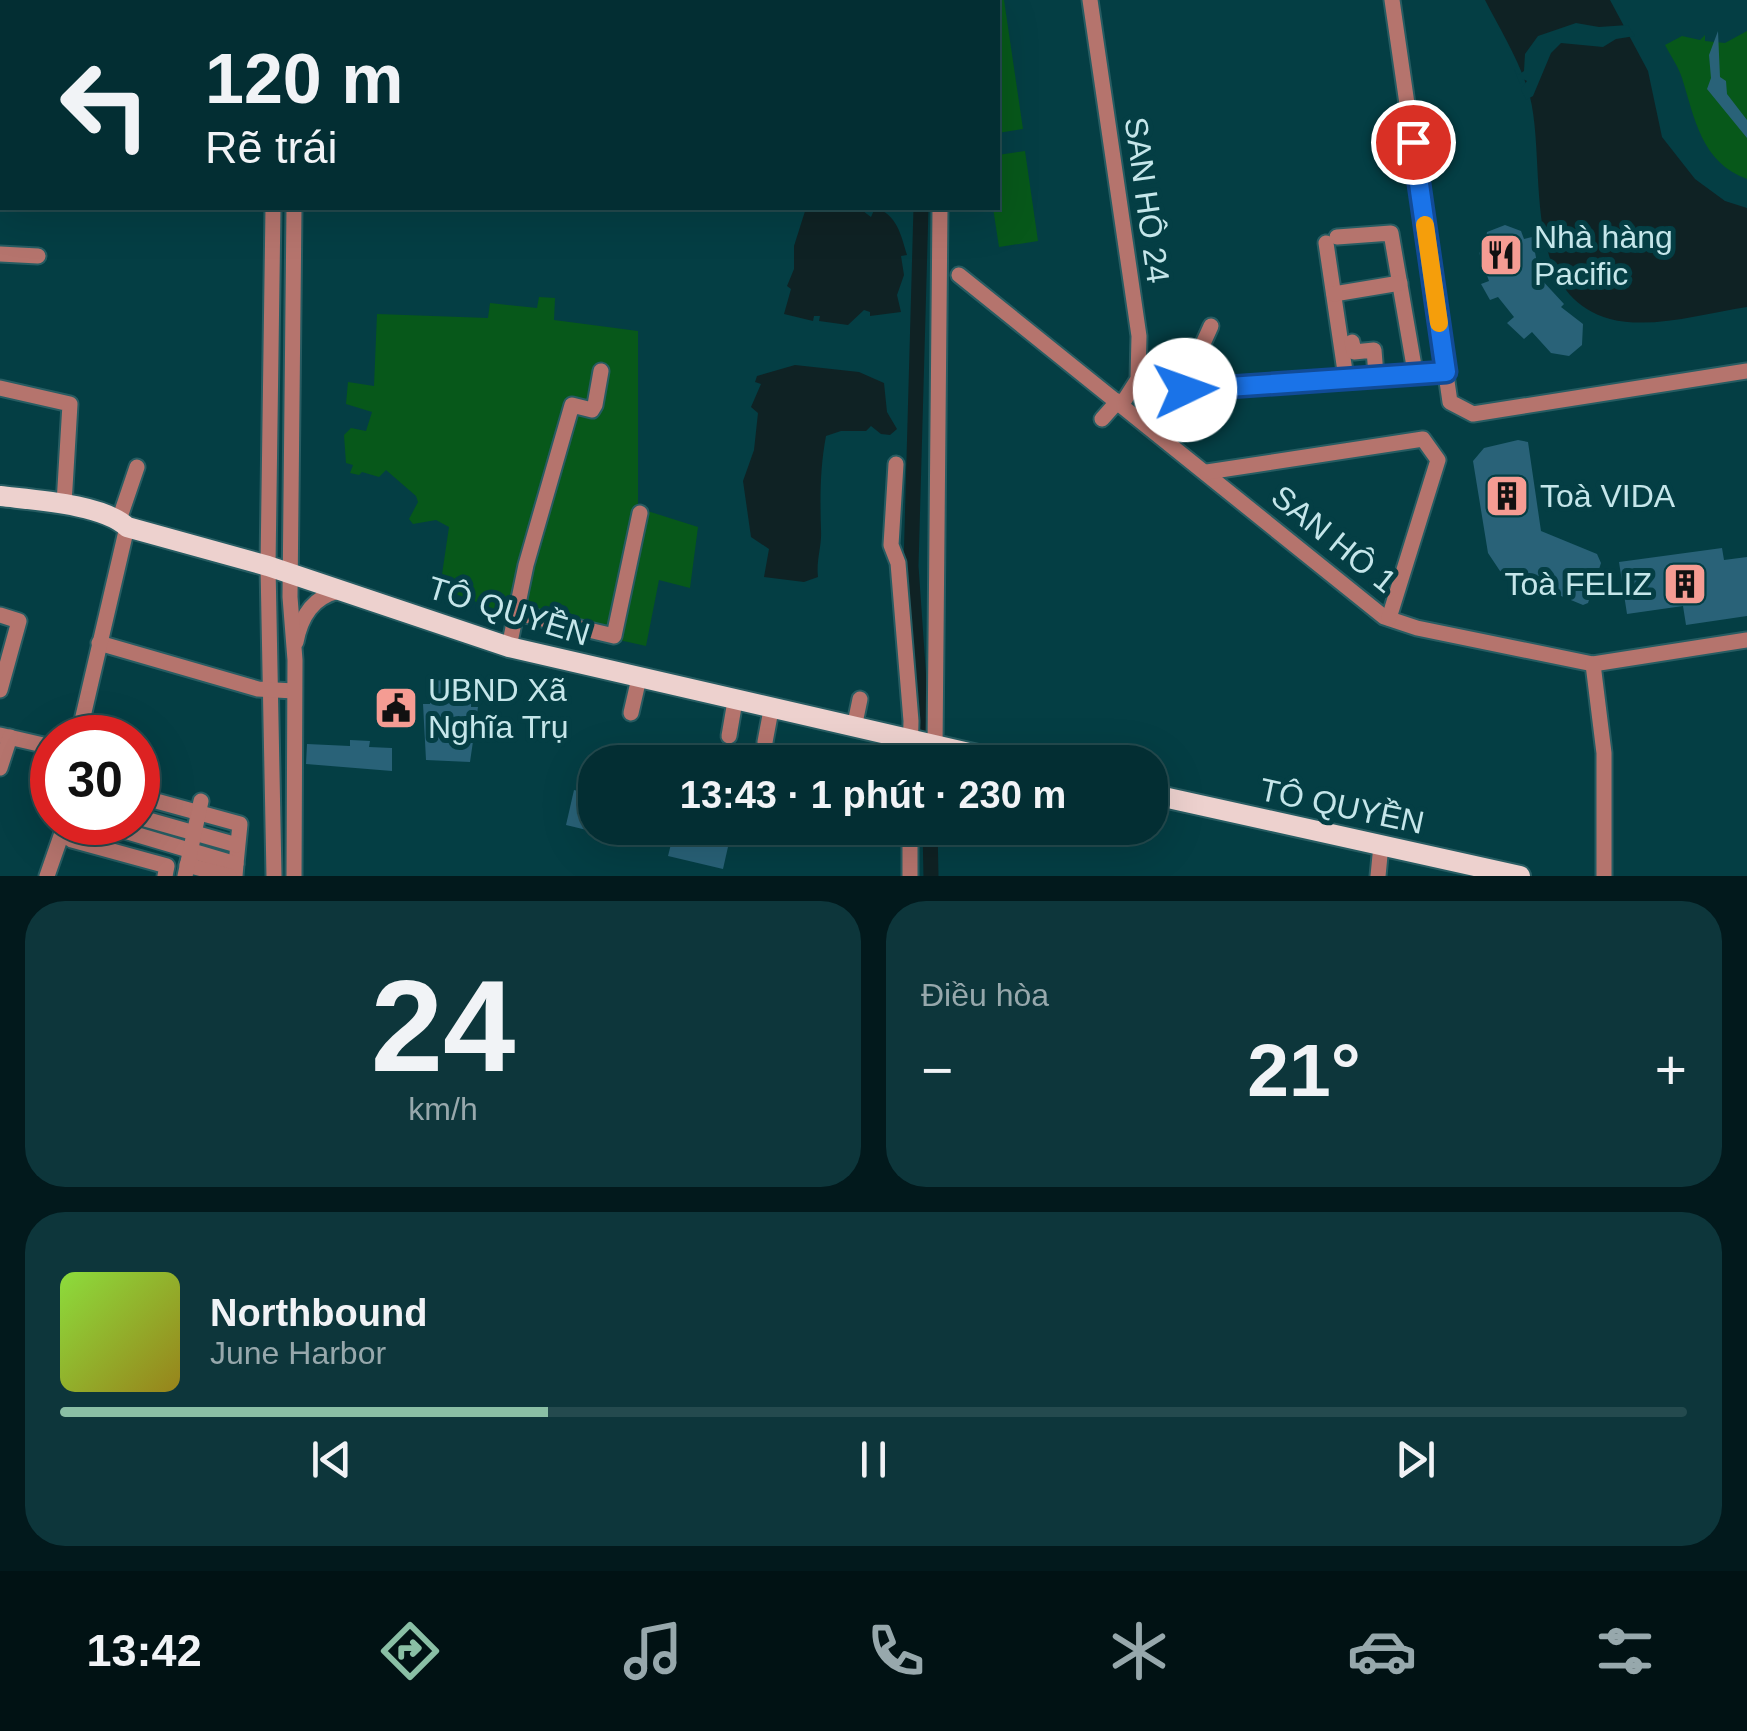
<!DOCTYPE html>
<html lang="vi">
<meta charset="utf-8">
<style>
:root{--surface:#032e33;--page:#0d363b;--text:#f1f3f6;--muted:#97a8ac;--line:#244a4e;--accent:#8abfa5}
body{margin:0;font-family:Helvetica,sans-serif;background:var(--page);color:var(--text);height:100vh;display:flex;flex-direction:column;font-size:38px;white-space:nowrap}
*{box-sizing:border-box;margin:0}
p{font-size:32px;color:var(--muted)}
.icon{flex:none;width:55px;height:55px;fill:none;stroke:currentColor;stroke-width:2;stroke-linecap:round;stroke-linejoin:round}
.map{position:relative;height:876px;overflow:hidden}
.drawer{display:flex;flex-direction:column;gap:25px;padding:25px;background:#02191c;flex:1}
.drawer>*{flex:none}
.banner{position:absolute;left:0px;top:0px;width:1000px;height:210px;box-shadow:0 10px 40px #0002,0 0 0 2px var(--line);background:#032e33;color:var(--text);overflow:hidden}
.speed{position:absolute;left:30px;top:715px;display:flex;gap:20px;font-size:50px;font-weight:700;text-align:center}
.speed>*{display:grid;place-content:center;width:130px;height:130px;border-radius:50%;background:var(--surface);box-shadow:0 10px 40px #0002,0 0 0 2px var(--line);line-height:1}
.speed .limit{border:15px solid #d22;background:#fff;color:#111}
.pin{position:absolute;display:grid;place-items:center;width:85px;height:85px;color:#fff;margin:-42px;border:5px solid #fff;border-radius:50%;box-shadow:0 2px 10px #0007}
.me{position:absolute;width:110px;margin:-55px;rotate:87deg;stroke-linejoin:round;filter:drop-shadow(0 0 8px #0008)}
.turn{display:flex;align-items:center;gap:35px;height:210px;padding:0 40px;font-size:45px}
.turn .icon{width:130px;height:130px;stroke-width:2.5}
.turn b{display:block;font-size:70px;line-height:85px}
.big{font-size:75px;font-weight:600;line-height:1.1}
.drawer .widget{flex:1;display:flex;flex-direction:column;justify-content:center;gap:15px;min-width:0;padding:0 35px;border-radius:40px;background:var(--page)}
.drawer .dial{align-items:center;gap:0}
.dial b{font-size:130px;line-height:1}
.song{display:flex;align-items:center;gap:30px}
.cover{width:120px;height:120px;border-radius:15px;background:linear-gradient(135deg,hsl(90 70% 55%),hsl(50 70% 35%))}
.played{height:10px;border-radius:5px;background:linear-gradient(90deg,var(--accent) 30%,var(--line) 30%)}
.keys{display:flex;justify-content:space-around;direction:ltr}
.heat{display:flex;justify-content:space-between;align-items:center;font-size:55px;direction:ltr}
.drawer .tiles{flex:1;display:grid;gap:25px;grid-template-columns:1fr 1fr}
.widget:last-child{grid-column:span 2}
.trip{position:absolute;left:578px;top:745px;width:590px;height:100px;border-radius:40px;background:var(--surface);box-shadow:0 10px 40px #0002,0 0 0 2px var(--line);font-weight:600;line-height:100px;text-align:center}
.menu{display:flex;height:160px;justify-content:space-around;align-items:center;background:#011214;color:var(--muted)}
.menu .icon{width:70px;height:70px}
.menu .active{color:var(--accent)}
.menu b{font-size:45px;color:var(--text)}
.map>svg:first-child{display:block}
.green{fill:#07581a}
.water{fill:#0f2224}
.pier{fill:#043e44}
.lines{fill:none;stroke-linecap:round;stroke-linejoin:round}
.canal{stroke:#0f2224;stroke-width:15}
.building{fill:#296278}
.minor-casing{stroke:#275c62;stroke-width:19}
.major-casing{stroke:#275c62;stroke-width:24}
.minor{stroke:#b5746d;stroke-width:15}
.major{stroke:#edd1ce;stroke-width:20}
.route-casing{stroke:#114b97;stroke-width:25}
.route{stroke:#1a73e8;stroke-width:18}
.slow{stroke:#f59e0b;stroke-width:18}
.labels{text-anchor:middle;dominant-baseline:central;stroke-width:10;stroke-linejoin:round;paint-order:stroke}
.street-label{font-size:32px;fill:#c5e6ea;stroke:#043e44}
.poi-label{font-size:32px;fill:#c5e6ea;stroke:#043e44;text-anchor:start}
</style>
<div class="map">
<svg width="1747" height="876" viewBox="0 0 1747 876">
<rect width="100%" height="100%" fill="#043e44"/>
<g class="green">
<polygon points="963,0 1004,0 1023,129 998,133 998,2"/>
<path d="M 1747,31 L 1747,179 C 1701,162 1695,119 1682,78 C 1679,68 1671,56 1665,45 L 1682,36 L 1700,40 L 1705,35 L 1705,41 L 1725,43 Z"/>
<polygon points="1025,151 1038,241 999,247 993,208 998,208 998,155"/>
<polygon points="539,297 555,298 554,320 638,331 638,508 698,527 690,588 659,580 646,646 516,617 440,588 449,527 436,520 413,524 409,519 418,502 416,496 386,470 379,477 362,472 359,475 350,473 353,465 346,463 344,435 351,428 366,431 372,412 346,404 348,382 374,386 377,314 488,318 490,303 537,308"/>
</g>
<g class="water">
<path d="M 1485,0 L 1610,0 L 1648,71 L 1662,137 L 1695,179 L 1725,201 L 1747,208 L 1747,307 C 1705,313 1652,330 1610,319 C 1519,294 1547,166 1530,97 C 1521,63 1501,31 1485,0 Z"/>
<path d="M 806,208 L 835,208 L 844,212 L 847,208 L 859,208 L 871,217 L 875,208 C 897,214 901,235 907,255 L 901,256 L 904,275 L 897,295 L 901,312 L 870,316 L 870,312 L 864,310 L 848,325 L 819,321 L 820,316 L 814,316 L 813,321 L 784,314 L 791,289 L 787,286 L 794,269 L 794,246 Z"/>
<path d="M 795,365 L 859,372 L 884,383 L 887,412 L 897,429 L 890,435 L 881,434 L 871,426 L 866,431 L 841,431 L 826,436 C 820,468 820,497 821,530 C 822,546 816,560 818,577 L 804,582 L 764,577 L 769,549 L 751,537 L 743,481 L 754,450 L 758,413 L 751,407 L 761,384 L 755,382 L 757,376 Z"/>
</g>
<polygon class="pier" points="1576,23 1599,27 1628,25 1635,36 1616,39 1603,47 1561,43 1551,53 1533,96 1526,100 1521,89 1527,81 1523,79 1520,84 1514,69 1518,75 1524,71 1525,54 1538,36"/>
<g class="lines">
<g class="canal">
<polyline points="925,2 925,0"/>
<polyline points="921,208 911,566 922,725"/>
<polyline points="925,757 925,762"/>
<polyline points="930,828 931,876"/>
</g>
</g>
<g class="building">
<polygon points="1718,31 1720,77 1726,81 1727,94 1747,120 1747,138 1707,89 1711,78 1709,55"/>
<polygon points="1505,225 1521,231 1524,239 1532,237 1540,278 1564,304 1561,307 1583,324 1582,345 1569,356 1551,353 1532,332 1524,339 1507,323 1514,317 1498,297 1490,300 1481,284 1489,281 1479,253 1485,246 1487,232"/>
<polygon points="1518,440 1528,442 1541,531 1597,554 1601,563 1588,603 1583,605 1500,571 1488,553 1473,461 1484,448"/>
<polygon points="1722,548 1724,560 1747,557 1747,616 1686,625 1683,606 1627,614 1619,562"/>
<polygon points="431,680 472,682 471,707 478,707 470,762 426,760 423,704 430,704"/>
<polygon points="350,740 370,741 369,747 392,748 392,771 306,764 307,744 350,746"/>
<polygon points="574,790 595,795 595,832 566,825"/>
<polygon points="675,828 717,828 715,834 730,838 723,869 668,856"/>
</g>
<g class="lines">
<defs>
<g id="minor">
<polyline points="276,0 276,2"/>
<polyline points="1090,0 1139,336 1138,379 1122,404"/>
<polyline points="1392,0 1450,402 1473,414 1747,371"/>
<polyline points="295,2 295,0"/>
<polyline points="0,112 2,112"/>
<polyline points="273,208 268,566 274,876"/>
<polyline points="1337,237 1391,233 1415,372"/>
<polyline points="1326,243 1346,378"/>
<polyline points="0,254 38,256"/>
<polyline points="959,275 1384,617 1417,628 1593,664 1747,640"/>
<polyline points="1334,294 1400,283"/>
<polyline points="1352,342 1354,352 1374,350 1376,375"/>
<polyline points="1197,357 1211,326"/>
<polyline points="1140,370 1197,357 1207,372 1208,389"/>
<polyline points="0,388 70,404 64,504"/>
<polyline points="1135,388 1162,391 1446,372"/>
<polyline points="1102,419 1118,401"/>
<polyline points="896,464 891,545 898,563 911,721 910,762"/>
<polyline points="1207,472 1423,439 1438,460 1389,618"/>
<polyline points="119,520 137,467"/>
<polyline points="517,613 614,636 640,513"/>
<polyline points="0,615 19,621 0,690"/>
<path d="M 296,642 C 301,616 313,597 339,591"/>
<polyline points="99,643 258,689 294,691"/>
<polyline points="509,647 526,565 572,405 592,410 595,405 601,371"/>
<polyline points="1593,664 1604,753 1604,876"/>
<polyline points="631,713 639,678"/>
<polyline points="854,728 860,699"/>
<polyline points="0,735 52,747"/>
<polyline points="729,736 735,701"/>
<polyline points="78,738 127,527"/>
<polyline points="765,742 771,710"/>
<polyline points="935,746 940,208"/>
<polyline points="0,768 10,737"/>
<polyline points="138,796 240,824 236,864"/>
<polyline points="138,817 237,845"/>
<polyline points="61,822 62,833 72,840 167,866 165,876"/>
<polyline points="94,822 236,864 235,876"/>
<polyline points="910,828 910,876"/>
<polyline points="187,865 229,876"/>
<polyline points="47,876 62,833"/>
<polyline points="185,876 201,801"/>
<polyline points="294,876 295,660 290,597 294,208"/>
<polyline points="1378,876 1381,845"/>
</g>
<g id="major">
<path d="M 0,496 C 33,500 103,504 127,527 L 268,566 L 509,647 L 1008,762"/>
<polyline points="1150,794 1520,876"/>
</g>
</defs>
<use href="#minor" class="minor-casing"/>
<use href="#major" class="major-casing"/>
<use href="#minor" class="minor"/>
<use href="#major" class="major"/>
</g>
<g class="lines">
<defs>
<polyline id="route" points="1185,390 1446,372 1413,142"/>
</defs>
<use href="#route" class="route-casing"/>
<use href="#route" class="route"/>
<polyline class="slow" points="1425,225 1439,323"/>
</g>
<defs>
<symbol id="restaurant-square" viewBox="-11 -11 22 22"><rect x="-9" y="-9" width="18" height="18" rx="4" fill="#f59c93" stroke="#043e44"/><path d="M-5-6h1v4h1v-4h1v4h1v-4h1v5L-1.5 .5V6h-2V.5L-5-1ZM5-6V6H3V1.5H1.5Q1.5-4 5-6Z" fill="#111"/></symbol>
<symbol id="building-square" viewBox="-11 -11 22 22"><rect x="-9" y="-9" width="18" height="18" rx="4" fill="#f59c93" stroke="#043e44"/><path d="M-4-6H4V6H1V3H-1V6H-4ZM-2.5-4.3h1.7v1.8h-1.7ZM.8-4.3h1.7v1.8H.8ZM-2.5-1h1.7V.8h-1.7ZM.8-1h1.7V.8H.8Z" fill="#111"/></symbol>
<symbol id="civic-square" viewBox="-11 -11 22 22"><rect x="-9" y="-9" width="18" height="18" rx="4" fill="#f59c93" stroke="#043e44"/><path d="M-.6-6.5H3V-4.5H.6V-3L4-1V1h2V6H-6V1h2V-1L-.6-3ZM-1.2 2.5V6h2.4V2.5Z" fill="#111"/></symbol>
</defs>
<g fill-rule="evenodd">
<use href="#restaurant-square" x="1476" y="230" width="50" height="50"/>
<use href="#building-square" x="1482" y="471" width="50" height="50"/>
<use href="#building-square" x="1660" y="559" width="50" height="50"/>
<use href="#civic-square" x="371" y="683" width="50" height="50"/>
</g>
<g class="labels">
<g class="street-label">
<text transform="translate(1147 200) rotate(82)">SAN HÔ 24</text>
<text transform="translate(1334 539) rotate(39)">SAN HÔ 1</text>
<text transform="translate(509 611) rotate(17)">TÔ QUYỀN</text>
<text transform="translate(1342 806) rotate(12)">TÔ QUYỀN</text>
</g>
<g class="poi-label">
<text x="1534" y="237">Nhà hàng<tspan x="1534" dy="37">Pacific</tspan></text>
<text x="1540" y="496">Toà VIDA</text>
<text x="1652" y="584" text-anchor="end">Toà FELIZ</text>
<text x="428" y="690">UBND Xã<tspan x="428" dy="37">Nghĩa Trụ</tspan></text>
</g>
</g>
</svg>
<div class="speed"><div class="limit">30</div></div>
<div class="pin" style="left:1413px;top:142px;background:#d93025"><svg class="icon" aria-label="arrive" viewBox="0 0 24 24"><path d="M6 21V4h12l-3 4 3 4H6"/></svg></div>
<svg class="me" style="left:1185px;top:390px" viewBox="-20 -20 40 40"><circle r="19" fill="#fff"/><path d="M0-13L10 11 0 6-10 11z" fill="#1a73e8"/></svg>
<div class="trip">13:43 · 1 phút · 230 m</div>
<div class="banner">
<div class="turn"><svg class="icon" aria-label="left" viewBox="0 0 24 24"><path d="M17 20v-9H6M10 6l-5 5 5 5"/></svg><div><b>120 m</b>Rẽ trái</div></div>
</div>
</div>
<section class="drawer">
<div class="tiles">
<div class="widget dial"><b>24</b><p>km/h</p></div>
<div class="widget"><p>Điều hòa</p>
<div class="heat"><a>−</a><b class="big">21°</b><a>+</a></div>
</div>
<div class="widget">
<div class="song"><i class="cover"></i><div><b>Northbound</b><p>June Harbor</p></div></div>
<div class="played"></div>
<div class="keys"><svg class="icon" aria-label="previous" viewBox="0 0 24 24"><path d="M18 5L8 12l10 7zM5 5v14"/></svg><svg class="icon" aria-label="pause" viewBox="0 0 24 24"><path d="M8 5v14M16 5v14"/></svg><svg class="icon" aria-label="next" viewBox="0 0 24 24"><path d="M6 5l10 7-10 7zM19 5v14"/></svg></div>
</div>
</div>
</section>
<nav class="menu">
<b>13:42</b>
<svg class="icon active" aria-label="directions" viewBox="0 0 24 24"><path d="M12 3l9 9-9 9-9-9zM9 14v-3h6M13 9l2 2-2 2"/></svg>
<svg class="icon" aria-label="music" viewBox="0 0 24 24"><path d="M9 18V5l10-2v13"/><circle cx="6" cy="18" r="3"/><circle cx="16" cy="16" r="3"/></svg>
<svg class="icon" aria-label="phone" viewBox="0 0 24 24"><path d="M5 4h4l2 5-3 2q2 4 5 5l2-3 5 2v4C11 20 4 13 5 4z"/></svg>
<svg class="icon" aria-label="climate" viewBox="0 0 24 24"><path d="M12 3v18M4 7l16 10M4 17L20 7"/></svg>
<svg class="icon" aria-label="car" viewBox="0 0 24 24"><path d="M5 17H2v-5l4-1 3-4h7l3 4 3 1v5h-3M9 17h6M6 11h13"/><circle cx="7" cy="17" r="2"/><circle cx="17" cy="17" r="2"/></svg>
<svg class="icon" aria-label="filters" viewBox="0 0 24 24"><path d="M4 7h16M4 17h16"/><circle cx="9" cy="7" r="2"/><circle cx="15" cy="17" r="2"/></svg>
</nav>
